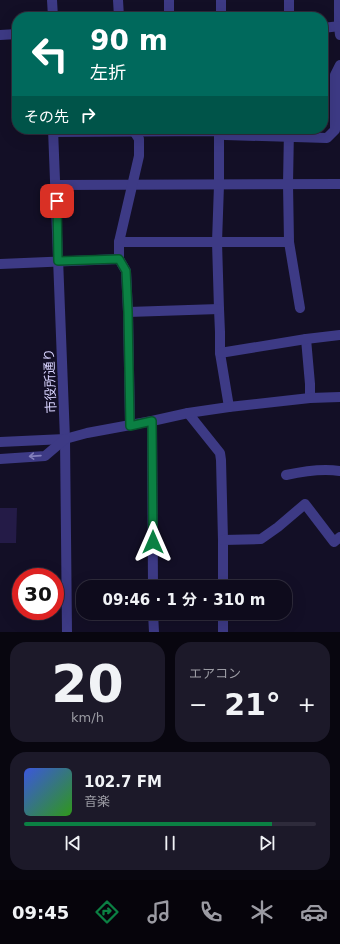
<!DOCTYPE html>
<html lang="ja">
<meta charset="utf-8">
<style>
:root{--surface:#0e0b1c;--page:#1c1929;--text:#f1f3f6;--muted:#9b9ba3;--line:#2e2b3b;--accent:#0b8043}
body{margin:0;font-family:"DejaVu Sans","Noto Sans JP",sans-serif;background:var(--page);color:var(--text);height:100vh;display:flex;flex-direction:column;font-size:15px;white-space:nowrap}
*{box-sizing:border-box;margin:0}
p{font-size:13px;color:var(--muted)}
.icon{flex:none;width:22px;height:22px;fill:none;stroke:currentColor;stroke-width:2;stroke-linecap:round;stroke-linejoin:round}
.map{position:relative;height:632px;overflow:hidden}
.side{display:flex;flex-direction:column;gap:10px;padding:10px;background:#08060f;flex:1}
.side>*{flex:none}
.banner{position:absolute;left:12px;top:12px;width:316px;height:122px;border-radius:16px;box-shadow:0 4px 16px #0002,0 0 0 1px var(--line);background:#00695c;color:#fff;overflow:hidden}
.speed{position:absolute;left:12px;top:568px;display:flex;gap:8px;font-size:20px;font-weight:700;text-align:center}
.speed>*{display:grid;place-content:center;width:52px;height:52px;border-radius:50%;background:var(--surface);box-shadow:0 4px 16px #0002,0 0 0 1px var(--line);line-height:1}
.speed .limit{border:6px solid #d22;background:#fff;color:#111}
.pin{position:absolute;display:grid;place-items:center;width:34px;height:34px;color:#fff;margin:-17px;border-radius:8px;box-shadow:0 2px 6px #0006}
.me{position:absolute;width:44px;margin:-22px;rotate:0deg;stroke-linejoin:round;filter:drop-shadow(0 0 3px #0008)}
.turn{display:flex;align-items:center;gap:14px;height:84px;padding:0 12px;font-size:18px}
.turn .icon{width:52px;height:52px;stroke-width:2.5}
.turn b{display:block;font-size:28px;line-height:34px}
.then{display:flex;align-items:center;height:38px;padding:0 12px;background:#0003;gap:8px;font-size:15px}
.big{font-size:30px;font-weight:700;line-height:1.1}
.side .card{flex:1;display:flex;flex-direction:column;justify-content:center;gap:6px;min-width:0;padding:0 14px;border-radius:16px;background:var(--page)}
.side .dial{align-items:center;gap:0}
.dial b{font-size:52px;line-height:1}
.song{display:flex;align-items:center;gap:12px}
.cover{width:48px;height:48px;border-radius:6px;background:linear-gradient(135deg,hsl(230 70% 55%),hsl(110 70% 35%))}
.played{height:4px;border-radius:2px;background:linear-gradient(90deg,var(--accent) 85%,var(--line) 85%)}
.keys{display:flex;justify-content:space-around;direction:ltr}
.heat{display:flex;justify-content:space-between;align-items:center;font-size:22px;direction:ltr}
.side .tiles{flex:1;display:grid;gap:10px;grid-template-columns:1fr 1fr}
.card:last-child{grid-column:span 2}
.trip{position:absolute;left:76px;top:580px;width:216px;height:40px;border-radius:16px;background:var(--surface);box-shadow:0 4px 16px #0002,0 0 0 1px var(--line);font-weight:700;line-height:40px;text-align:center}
.tabs{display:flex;height:64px;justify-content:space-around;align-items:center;background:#06040b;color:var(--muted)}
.tabs .icon{width:28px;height:28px}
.tabs .current{color:var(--accent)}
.tabs b{font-size:18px;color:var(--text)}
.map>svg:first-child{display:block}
.building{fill:#241b47}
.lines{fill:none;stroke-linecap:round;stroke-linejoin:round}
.minor{stroke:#3d3a85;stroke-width:10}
.oneway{stroke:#837fbc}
.route-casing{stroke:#07532c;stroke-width:10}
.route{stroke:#0b8043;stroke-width:7}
.labels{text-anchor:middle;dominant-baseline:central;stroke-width:4;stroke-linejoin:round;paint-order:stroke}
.street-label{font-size:13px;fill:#d9d4ff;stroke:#130f26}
</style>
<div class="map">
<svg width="340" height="632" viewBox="0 0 340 632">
<rect width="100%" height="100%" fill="#130f26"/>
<polygon class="building" points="0,508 17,508 16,543 0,543"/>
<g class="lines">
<g class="minor">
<polyline points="52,0 53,17"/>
<polyline points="118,0 119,17"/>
<polyline points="169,0 169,17"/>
<polyline points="221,0 221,17"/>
<polyline points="339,0 339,27 340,35"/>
<polyline points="289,17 289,0"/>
<polyline points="323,28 340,26"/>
<polyline points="0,35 17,34"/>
<polyline points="53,129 65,439 67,632"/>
<polyline points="219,129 219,185 217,242 219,309 220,332 220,353 229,407"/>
<polyline points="289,129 288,184 289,242 300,308"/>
<polyline points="53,132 219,131 225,135 327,138 335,130 335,75 340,65"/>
<polyline points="56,185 340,184"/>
<polyline points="119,242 289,242"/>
<polyline points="0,264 119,259"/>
<polyline points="128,312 219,309"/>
<polyline points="306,339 310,384 310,398"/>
<polyline points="220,353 306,339 340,335"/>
<polyline points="188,413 220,453 221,460 223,540 223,587"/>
<polyline points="152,421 153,587"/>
<polyline points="130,425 128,312 126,271 119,259 119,242 139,156 139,139 134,131 130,129"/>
<polyline points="0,442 65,439 87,433 152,421 188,413 229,407 310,398 340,397"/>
<polyline points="0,459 45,456 65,439"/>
<path d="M 286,475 C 304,471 322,468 340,471"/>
<polyline points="223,540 261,539 278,527 305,504 334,542 340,537"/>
<polyline points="153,613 154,632"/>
<polyline points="223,613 223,632"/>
</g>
</g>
<defs><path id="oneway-shaft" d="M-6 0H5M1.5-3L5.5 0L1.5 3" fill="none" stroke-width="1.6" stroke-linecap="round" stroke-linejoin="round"/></defs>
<use class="oneway" href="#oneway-shaft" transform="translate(35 456) rotate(176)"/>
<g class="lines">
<defs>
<polyline id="route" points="57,201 58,261 119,259 126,271 128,312 130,426 152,421 153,542"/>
</defs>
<use href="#route" class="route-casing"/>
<use href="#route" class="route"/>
</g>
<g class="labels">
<g class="street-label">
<text transform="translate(50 381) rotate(-92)">市役所通り</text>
</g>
</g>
</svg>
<div class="speed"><div class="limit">30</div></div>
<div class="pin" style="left:57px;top:201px;background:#d93025"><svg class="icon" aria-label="arrive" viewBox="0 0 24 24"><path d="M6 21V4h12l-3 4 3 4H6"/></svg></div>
<svg class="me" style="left:153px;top:542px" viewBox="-20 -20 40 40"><path d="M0-17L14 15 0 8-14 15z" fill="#0b8043" stroke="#fff" stroke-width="4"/></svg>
<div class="trip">09:46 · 1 分 · 310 m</div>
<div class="banner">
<div class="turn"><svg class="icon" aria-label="left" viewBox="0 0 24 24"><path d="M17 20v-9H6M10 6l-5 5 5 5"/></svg><div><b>90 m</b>左折</div></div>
<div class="then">その先<svg class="icon" aria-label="right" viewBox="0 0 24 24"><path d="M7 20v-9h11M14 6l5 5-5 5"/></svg></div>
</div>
</div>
<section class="side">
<div class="tiles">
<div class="card dial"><b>20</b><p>km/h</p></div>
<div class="card"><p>エアコン</p>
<div class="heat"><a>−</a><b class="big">21°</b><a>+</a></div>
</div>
<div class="card">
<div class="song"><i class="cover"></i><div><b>102.7 FM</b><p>音楽</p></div></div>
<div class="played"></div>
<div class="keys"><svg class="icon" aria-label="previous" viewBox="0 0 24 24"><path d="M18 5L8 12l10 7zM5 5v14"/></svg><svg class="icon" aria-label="pause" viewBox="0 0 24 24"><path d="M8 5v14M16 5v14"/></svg><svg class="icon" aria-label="next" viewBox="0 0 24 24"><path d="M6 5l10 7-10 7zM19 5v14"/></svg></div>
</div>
</div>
</section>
<nav class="tabs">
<b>09:45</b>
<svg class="icon current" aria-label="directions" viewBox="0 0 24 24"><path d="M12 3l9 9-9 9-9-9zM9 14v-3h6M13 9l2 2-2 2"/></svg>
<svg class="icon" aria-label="music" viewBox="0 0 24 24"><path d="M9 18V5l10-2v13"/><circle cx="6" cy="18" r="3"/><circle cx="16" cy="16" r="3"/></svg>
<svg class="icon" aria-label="phone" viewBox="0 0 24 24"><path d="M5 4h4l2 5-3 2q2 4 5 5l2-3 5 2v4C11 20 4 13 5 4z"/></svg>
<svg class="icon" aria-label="climate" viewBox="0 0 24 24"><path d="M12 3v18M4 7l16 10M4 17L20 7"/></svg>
<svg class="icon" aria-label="car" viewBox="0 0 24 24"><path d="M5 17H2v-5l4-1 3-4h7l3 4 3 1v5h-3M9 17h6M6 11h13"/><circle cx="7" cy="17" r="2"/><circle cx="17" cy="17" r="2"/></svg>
</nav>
